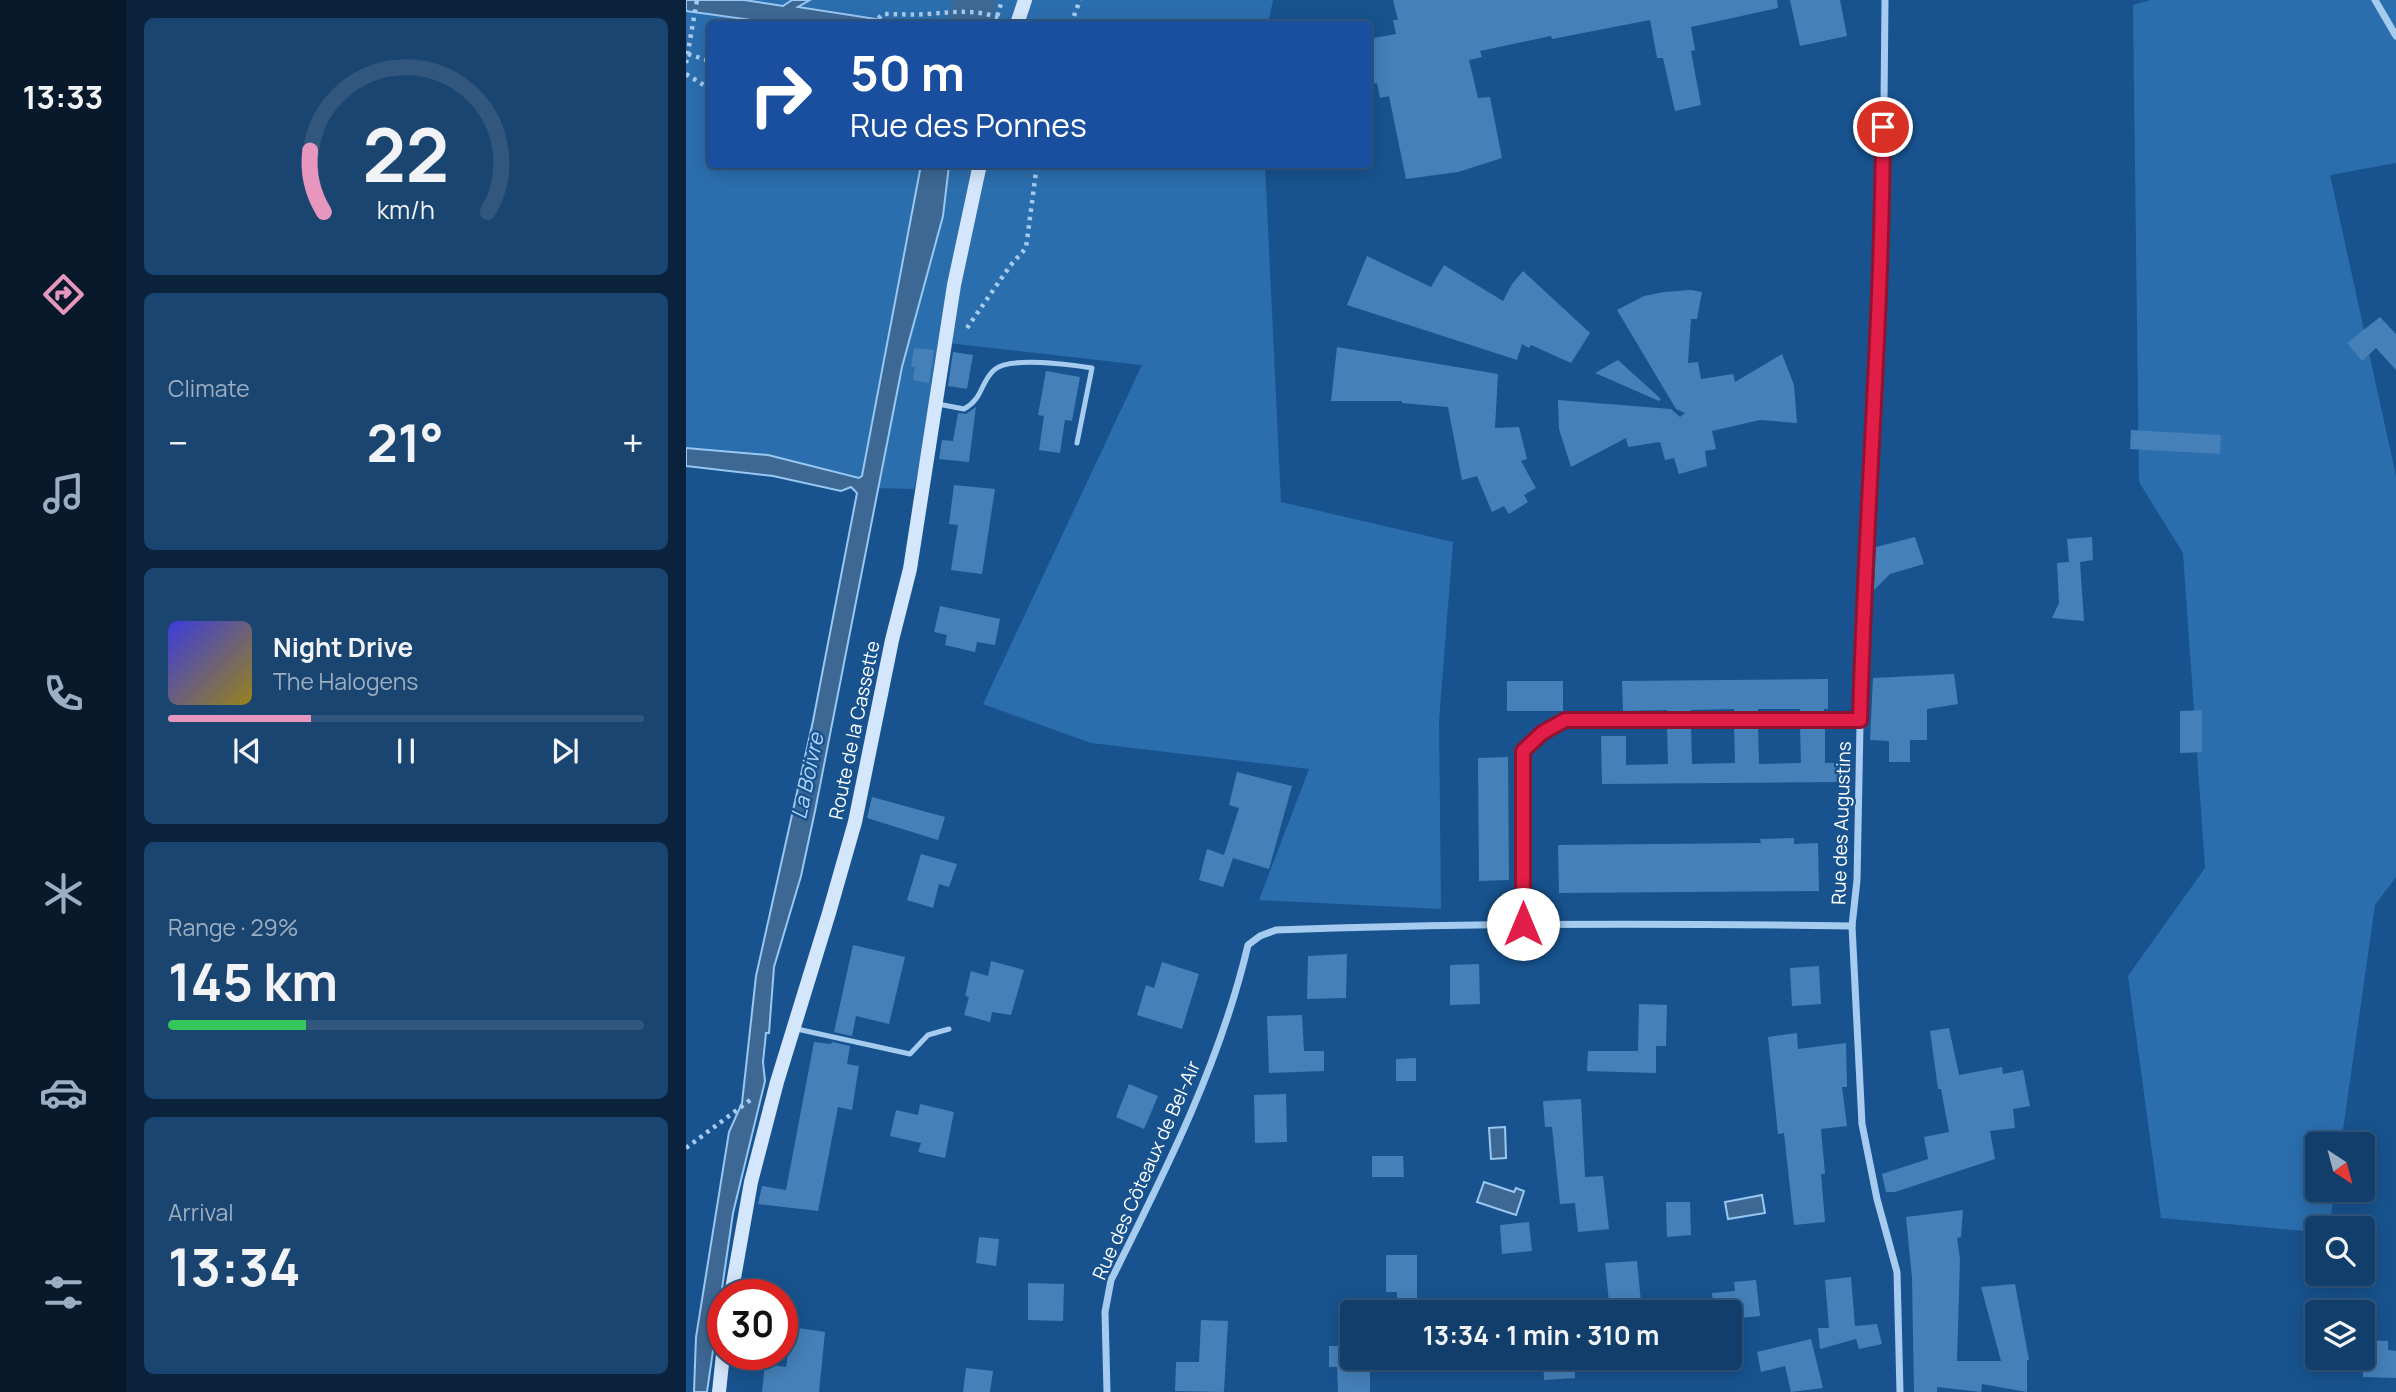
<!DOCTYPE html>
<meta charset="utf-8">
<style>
:root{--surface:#123e6b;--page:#1b4571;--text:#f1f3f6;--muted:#9caec1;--line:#31577e;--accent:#e797bd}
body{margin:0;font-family:Manrope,sans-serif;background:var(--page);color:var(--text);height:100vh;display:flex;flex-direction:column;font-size:26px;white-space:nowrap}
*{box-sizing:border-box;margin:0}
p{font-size:23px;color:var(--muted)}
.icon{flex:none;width:38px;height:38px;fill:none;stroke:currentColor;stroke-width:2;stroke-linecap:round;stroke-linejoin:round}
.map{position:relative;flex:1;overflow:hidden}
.drawer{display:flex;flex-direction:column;gap:18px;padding:18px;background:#0a223b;width:560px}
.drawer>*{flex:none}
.top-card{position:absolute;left:21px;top:21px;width:665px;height:147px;border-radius:7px;box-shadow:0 4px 18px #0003,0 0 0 2px var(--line);background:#1a4fa0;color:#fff;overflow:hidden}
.needle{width:46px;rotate:144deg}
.fabs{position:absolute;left:1619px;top:1132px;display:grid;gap:14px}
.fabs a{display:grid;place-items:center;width:70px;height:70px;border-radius:7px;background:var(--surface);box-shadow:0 4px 18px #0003,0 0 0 2px var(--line);font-size:35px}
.speed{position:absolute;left:21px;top:1279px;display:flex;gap:14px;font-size:35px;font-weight:700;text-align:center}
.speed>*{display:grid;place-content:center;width:91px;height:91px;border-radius:50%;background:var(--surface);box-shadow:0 4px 18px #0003,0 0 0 2px var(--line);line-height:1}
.speed .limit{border:10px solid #d22;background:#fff;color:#111}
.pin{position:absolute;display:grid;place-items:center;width:60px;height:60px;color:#fff;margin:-30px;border:4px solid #fff;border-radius:50%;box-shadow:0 2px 7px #0007}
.me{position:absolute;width:77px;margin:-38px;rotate:0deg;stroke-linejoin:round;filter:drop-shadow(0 0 5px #0008)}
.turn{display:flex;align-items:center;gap:24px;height:147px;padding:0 28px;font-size:32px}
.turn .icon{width:91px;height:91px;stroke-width:2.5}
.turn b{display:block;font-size:49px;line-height:60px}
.big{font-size:52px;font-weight:700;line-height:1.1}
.drawer .card{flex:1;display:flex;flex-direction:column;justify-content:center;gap:10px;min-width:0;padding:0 24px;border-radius:10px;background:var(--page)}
.drawer .dial{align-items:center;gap:0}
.dial svg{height:182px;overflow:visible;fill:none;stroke:var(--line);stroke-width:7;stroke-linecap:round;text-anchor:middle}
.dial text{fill:var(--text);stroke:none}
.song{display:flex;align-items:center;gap:21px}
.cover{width:84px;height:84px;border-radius:10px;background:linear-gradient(135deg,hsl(240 70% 55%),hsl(50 70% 35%))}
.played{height:7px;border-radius:4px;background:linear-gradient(90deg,var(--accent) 30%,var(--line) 30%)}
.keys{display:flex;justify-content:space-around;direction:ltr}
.heat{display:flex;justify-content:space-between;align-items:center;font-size:38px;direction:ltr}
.charge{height:10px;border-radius:5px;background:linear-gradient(90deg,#34c759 29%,var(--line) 0)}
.trip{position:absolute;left:654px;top:1300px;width:402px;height:70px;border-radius:7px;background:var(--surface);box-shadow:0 4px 18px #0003,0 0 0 2px var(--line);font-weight:700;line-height:70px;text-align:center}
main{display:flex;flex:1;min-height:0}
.menu{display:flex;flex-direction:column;width:126px;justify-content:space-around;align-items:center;background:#07192b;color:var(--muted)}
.menu .icon{width:49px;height:49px}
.menu .on{color:var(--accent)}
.menu b{font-size:32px;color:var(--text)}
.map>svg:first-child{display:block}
.green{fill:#2b6eae}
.water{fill:#3d6893;stroke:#98c7f2;stroke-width:2}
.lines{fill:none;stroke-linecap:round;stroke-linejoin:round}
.river{stroke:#3d6893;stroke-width:44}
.building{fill:#4580b9}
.path{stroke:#a5cbef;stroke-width:4.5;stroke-dasharray:3.5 5;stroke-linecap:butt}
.lane{stroke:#a5cbef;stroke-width:5}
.street{stroke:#a5cbef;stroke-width:7}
.secondary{stroke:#d3e6fb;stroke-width:14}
.route-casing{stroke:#92132f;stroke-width:18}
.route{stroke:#e11d48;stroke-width:12}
.labels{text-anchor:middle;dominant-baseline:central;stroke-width:5;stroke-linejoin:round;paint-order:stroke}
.street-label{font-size:19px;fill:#fff;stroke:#18538f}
.water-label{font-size:21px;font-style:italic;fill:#b1d5f6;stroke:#18538f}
</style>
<main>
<nav class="menu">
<b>13:33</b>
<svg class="icon on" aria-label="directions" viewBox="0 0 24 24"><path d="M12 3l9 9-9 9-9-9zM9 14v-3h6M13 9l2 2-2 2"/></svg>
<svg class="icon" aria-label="music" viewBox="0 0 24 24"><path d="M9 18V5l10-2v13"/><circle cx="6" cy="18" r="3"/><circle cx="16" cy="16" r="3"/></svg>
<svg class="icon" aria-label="phone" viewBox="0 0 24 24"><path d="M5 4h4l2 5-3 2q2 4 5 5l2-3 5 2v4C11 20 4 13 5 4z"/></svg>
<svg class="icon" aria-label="climate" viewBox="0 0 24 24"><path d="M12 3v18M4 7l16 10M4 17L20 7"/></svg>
<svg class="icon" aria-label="car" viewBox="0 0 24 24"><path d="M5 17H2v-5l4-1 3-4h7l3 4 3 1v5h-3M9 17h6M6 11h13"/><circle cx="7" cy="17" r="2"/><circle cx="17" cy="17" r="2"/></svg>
<svg class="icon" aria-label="filters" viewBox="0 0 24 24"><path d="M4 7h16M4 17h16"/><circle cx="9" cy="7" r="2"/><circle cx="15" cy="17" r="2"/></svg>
</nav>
<section class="drawer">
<div class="card dial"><svg viewBox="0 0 100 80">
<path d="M14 69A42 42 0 1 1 86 69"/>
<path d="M14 69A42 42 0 0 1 8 42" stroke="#e797bd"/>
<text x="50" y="56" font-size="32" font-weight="700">22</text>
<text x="50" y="72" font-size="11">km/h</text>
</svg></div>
<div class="card"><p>Climate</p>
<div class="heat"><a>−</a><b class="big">21°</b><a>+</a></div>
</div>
<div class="card">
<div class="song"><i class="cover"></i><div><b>Night Drive</b><p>The Halogens</p></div></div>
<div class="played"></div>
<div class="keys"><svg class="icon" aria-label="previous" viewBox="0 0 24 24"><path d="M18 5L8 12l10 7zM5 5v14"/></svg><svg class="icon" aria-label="pause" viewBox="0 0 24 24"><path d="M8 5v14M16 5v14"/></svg><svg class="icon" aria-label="next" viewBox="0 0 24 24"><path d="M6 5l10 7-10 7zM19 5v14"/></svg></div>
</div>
<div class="card"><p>Range · 29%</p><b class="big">145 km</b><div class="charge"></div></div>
<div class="card"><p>Arrival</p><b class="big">13:34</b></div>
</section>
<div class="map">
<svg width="1710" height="1392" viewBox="0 0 1710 1392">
<rect width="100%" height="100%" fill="#18538f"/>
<g class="green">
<polygon points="0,0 587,0 582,24 24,24 24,164 579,165 595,502 767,542 753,721 755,909 573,900 623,769 405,743 297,704 456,365 262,343 228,489 186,488 0,454"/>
<polygon points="1465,0 1710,0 1710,163 1644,175 1710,476 1710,877 1689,905 1655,1144 1631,1144 1631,1190 1649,1190 1643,1228 1631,1228 1631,1232 1475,1218 1442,976 1519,868 1497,553 1453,482 1447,5"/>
</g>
<g class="water">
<polygon points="0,0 58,0 97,6 106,0 124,0 112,7 222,24 94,24 0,11"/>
<polygon points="274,13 295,14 293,24 260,24"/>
<polygon points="235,165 263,165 257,216 216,367 129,811 115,876 88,967 83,1033 80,1033 77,1062 79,1081 47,1213 21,1392 8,1392 10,1337 43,1132 56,1103 70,976 127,721 171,493 165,487 155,491 87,476 0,466 0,448 82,455 173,478 176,476"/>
<polygon points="819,1127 820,1158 805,1159 803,1128"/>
<polygon points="798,1182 828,1192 830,1188 838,1191 830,1215 791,1202"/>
<polygon points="1076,1195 1079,1213 1042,1219 1039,1202"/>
</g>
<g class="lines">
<polyline class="river" points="282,24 289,0"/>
</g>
<g class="building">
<polygon points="707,0 1091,0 1092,8 1005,27 1009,50 1005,51 1015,105 989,111 977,58 971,58 964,20 866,39 865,36 794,51 796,57 783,60 792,98 804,97 816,158 772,172 720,179 703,96 694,98 691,83 682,85 682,39 710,34 707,20 712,20"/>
<polygon points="1104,0 1154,0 1161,36 1114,46"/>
<polygon points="681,256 745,287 758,265 817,301 826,284 837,271 904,333 885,363 845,345 843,348 836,344 831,360 661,305"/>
<polygon points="1005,290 1016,292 1011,319 1005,319 1002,363 1012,362 1015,379 1047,374 1049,382 1096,354 1108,385 1111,423 1074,420 1026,431 1030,449 1019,451 1021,466 993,474 988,458 979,460 974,442 942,447 940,438 885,467 873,429 872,400 985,409 994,417 999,413 990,409 931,310 958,296 978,292"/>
<polygon points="1694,317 1710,334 1710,370 1690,348 1676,361 1661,343"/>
<polygon points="651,347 812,374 809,428 833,427 841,459 835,461 850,488 838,495 842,502 823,514 818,506 806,512 791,476 776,480 762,407 716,403 716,401 645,401"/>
<polygon points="228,348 248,350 243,383 227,380 229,367 225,367"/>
<polygon points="267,352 287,355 281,389 262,386"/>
<polygon points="932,360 975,399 973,401 909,373"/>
<polygon points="360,371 394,377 386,421 379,420 374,453 353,450 358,416 352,415"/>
<polygon points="290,407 283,462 253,459 256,440 267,441 272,413 280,414"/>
<polygon points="1445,430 1535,435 1534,454 1444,449"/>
<polygon points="268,485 309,489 296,574 265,570 272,525 263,524"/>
<polygon points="1229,537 1238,564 1204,574 1188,590 1190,547"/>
<polygon points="1406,537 1407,560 1394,562 1398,621 1366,618 1373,603 1371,563 1383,562 1381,539"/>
<polygon points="254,606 314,619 309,645 291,642 289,652 259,645 261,635 248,632"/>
<polygon points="1268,674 1272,704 1241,709 1241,740 1224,740 1224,762 1203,762 1203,741 1184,740 1187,678"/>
<polygon points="1142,679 1142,709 1138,709 1138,714 1114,714 1114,709 1072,709 1072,714 1048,714 1048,709 1005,710 1005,714 981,714 981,710 937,711 936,681"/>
<rect x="821" y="681" width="56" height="30"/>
<polygon points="1516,710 1516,752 1494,753 1494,711"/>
<polygon points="981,726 1005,726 1006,764 1049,763 1048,726 1072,726 1073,764 1115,763 1114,726 1139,726 1139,763 1152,763 1152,782 916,784 915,736 940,736 940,765 982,764"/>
<polygon points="822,757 823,880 793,881 792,758"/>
<polygon points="551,772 606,786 583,869 547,858 537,887 513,880 521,849 538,855 553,808 543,805"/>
<polygon points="186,797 259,817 252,840 181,818"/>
<polygon points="1108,838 1108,844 1132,843 1133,891 873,893 872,845 1075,843 1074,839"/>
<polygon points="235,854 271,864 263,887 253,884 247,908 221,900"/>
<polygon points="167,945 219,957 203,1024 170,1016 166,1036 148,1032"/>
<polygon points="661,954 660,998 621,999 622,956"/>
<polygon points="305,961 338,970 325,1015 306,1012 304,1022 278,1015 283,997 279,996 285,971 302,976"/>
<polygon points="476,962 513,974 496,1029 451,1015 460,985 468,988"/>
<polygon points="793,964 794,1004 764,1005 764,965"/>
<polygon points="1133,966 1135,1004 1106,1006 1104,968"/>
<polygon points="953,1004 981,1005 980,1046 970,1046 970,1073 901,1071 902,1051 952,1051"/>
<polygon points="616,1015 618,1051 638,1051 638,1071 583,1073 581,1016"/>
<polygon points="1263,1028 1273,1075 1316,1067 1317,1074 1337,1070 1344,1106 1327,1109 1329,1128 1304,1131 1309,1159 1209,1192 1200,1192 1196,1174 1242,1159 1238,1137 1263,1132 1255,1089 1252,1089 1244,1031"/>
<polygon points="1111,1033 1112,1049 1160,1043 1161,1087 1156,1087 1161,1126 1135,1129 1139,1174 1135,1174 1139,1222 1108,1225 1098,1133 1092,1134 1082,1037"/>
<polygon points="128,1042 145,1044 146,1042 164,1046 161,1064 173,1066 166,1110 152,1107 132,1211 72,1204 76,1186 100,1190"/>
<polygon points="730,1058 730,1081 710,1081 710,1059"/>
<polygon points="443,1084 472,1096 458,1129 430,1117"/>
<polygon points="600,1094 601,1142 569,1143 568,1095"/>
<polygon points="895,1099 899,1177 917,1176 923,1229 892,1232 889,1203 874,1204 866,1127 859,1127 857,1101"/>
<polygon points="234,1104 268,1112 259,1158 232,1152 235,1143 204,1136 210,1110 232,1115"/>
<polygon points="686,1156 717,1156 718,1177 686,1177"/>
<polygon points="980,1202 1004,1202 1005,1235 981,1237"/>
<polygon points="1277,1210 1275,1237 1271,1238 1274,1259 1271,1361 1315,1361 1295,1287 1329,1284 1343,1360 1341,1360 1341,1392 1296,1384 1295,1392 1251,1387 1251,1392 1228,1392 1226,1278 1220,1217"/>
<polygon points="843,1222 846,1251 816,1254 814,1225"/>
<polygon points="293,1237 313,1239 310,1266 290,1263"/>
<polygon points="700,1255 731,1255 731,1309 711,1310 711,1292 700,1292"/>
<polygon points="951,1261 956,1312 924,1312 919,1263"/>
<polygon points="1165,1277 1169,1326 1191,1324 1196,1344 1173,1349 1170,1339 1134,1349 1132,1328 1143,1328 1139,1280"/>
<polygon points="1070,1280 1074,1316 1045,1319 1045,1312 1028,1312 1026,1293 1049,1291 1048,1282"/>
<polygon points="342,1283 378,1284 377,1321 342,1320"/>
<polygon points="515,1320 542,1321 538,1392 489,1391 490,1362 513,1362"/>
<polygon points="106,1327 139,1332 133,1392 76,1392 79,1364 100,1367"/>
<polygon points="1125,1339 1137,1388 1105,1392 1099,1366 1075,1372 1071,1352"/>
<polygon points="1678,1340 1702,1341 1702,1350 1710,1351 1710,1378 1677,1377"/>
<polygon points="643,1346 667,1346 667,1358 684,1358 684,1392 652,1392 651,1367 643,1367"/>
<polygon points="857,1358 888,1358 889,1378 858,1380"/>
<polygon points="280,1368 307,1371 304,1392 277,1392"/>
</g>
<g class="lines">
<g class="path">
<path d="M 186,24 L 197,14 C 212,14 227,15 242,14 C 268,12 289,9 314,18"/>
<polyline points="309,24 316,0"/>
<polyline points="385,24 394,0"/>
<polyline points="2,54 24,61"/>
<polyline points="0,63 11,0"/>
<polyline points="0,74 24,89"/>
<polyline points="281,328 324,266 340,248 351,164"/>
<polyline points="0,1148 67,1098"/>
</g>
<g class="lane">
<path d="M 252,404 L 278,409 C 297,399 294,383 308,370 C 322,356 386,365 406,368 L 391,443"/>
<polyline points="111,1029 224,1054 242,1035 263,1029"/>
</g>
<g class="street">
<polyline points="1199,0 1197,208 1176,623 1171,880 1166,926 1176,1124 1191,1199 1211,1272 1214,1392"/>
<polyline points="1689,0 1710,36"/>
<polyline points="837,924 837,751 856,733 879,720 1174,720"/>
<path d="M 421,1392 L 419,1312 L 425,1280 C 479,1172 534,1064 562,945 L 574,936 L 590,930 C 782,923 974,923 1166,926"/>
</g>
<g class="secondary">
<polyline points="331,24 339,0"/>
<polyline points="45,1295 65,1182 91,1082 143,913 169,822 206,640 224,569 268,285 294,164"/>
<polyline points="33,1392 37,1354"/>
</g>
</g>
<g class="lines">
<defs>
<path id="route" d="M 837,924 L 837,751 L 856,733 L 879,720 L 1174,720 C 1179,522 1196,324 1197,127"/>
</defs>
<use href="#route" class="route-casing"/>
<use href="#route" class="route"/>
</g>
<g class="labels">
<g class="street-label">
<text transform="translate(168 730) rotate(-78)">Route de la Cassette</text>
<text transform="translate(1155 823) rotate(-88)">Rue des Augustins</text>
<text transform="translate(460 1170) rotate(-66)">Rue des Côteaux de Bel-Air</text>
</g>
<g class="water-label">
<text transform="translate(121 776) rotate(-78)">La Boivre</text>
</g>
</g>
</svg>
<div class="fabs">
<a><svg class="needle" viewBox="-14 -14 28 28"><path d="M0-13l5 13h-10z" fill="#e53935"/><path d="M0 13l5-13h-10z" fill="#9caec1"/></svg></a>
<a><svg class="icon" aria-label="search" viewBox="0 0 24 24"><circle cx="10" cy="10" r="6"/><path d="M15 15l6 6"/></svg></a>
<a><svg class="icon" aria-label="layers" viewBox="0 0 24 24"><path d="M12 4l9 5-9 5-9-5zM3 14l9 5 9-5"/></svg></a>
</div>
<div class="speed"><div class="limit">30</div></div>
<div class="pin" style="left:1197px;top:127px;background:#d93025"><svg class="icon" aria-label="arrive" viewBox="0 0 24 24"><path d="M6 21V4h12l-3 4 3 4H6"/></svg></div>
<svg class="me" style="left:837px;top:924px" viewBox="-20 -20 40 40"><circle r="19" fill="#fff"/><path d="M0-13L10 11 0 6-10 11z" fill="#e11d48"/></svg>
<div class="trip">13:34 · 1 min · 310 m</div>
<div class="top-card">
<div class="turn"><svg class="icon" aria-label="right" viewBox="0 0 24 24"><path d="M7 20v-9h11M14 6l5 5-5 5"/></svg><div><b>50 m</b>Rue des Ponnes</div></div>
</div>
</div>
</main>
